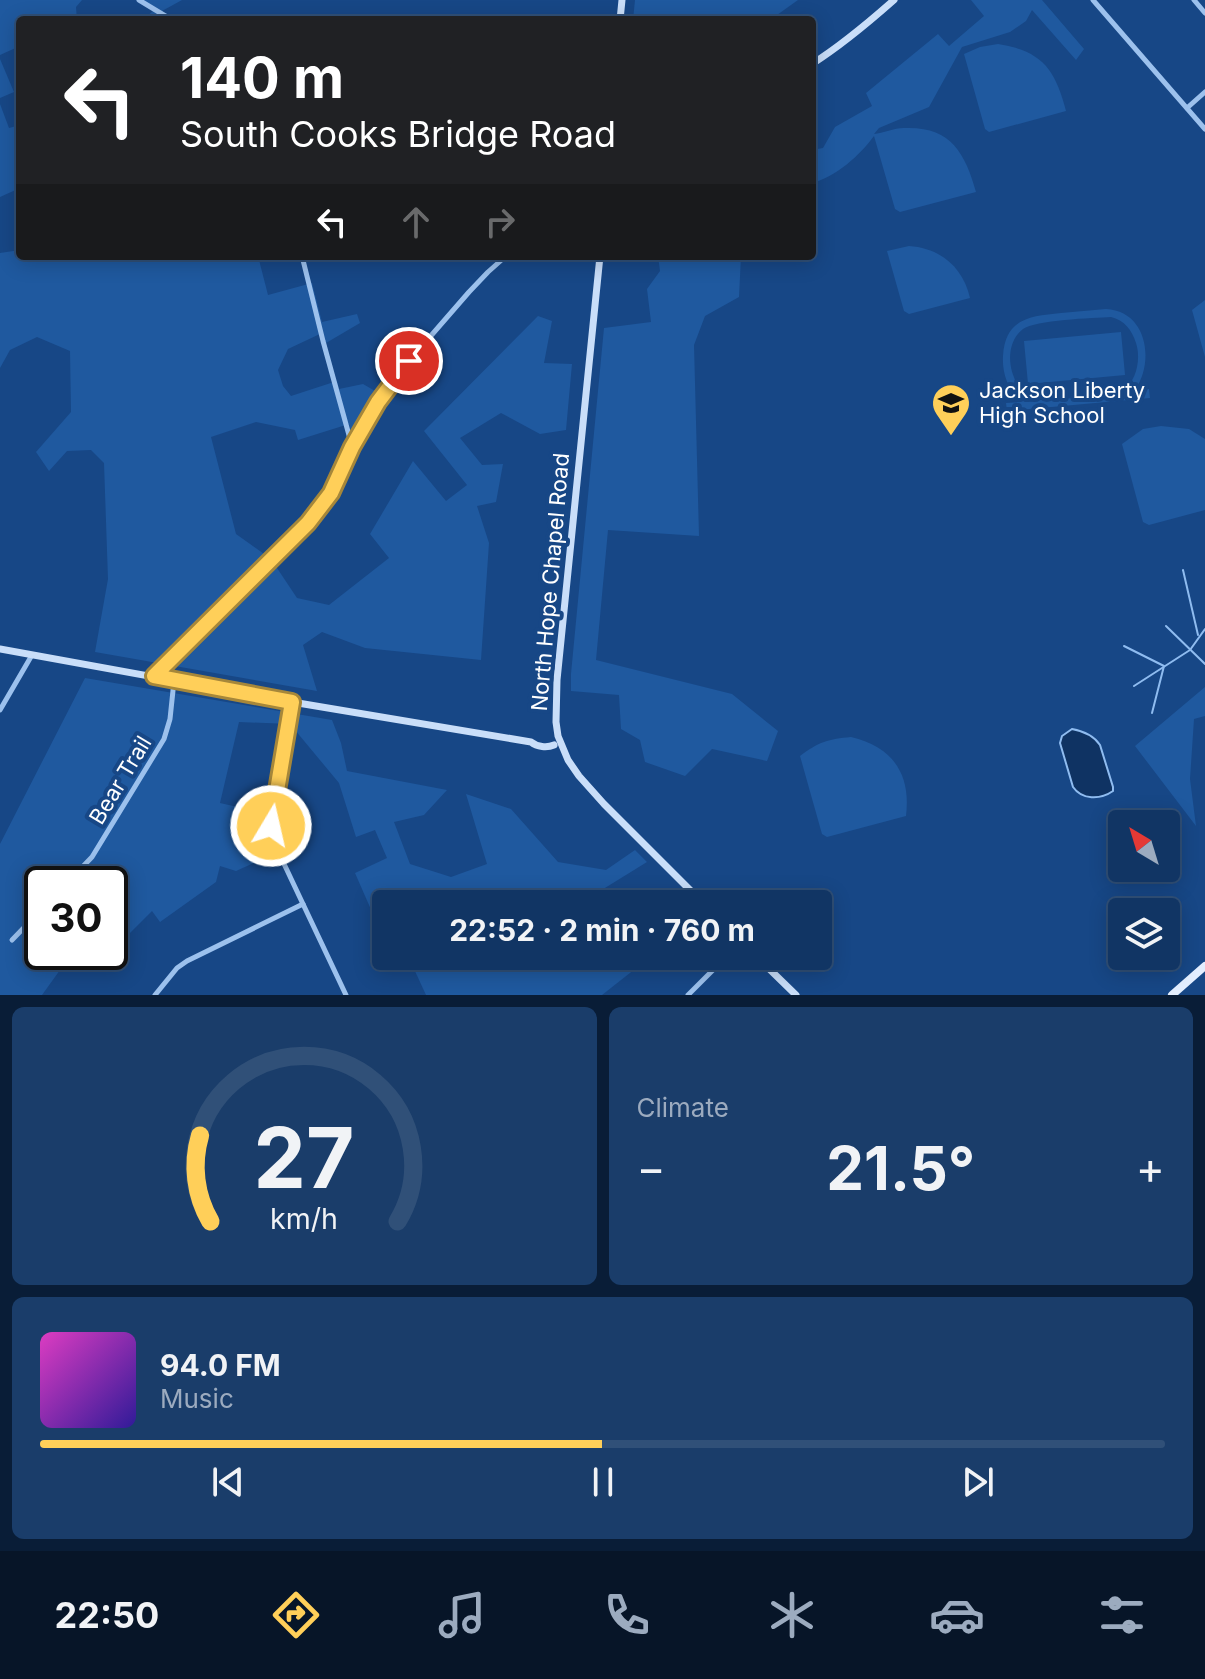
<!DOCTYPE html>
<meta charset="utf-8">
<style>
:root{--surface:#113564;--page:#1a3d6a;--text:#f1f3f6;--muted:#9cabbf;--line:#305078;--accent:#ffcf59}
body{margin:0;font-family:Inter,sans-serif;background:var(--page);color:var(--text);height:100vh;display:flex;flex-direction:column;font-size:30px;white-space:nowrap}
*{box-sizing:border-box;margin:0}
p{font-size:26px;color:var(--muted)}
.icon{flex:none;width:44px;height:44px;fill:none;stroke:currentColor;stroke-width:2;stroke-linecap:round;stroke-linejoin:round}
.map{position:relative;height:995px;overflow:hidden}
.panel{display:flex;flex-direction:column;gap:12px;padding:12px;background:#091d37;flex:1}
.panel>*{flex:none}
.banner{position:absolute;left:16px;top:16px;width:800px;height:244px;border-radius:8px;box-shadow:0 4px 20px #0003,0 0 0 2px var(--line);background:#202124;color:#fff;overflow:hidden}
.needle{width:52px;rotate:322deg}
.buttons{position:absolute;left:1108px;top:810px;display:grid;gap:16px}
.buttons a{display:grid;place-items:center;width:72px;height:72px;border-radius:8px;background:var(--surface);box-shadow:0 4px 20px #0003,0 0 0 2px var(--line);font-size:40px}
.speed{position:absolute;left:24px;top:866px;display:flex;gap:16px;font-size:40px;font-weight:700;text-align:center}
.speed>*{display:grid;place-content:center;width:104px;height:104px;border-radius:50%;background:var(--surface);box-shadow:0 4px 20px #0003,0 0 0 2px var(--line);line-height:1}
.speed .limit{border:4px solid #111;border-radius:12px;background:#fff;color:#111}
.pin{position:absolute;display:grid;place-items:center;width:68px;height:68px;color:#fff;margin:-34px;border:4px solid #fff;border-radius:50%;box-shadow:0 2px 8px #0007}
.me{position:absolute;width:88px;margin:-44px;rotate:9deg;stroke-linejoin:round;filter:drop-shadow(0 0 6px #0008)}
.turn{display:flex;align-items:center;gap:28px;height:168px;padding:0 32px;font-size:36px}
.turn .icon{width:104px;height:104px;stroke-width:2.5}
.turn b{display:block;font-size:56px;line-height:68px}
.lanes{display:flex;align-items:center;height:76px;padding:0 32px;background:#0003;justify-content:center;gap:40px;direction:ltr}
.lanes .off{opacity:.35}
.big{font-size:60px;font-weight:700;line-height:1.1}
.panel .widget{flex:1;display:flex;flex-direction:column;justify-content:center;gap:12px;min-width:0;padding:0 28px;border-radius:12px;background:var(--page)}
.panel .dial{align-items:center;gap:0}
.dial svg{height:208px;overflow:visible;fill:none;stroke:var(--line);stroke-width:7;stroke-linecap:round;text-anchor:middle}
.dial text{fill:var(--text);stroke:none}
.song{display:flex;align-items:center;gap:24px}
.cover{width:96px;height:96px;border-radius:12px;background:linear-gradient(135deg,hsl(310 70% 55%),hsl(250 70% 35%))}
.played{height:8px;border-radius:4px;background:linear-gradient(90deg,var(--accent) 50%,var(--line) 50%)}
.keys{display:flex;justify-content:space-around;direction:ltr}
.heat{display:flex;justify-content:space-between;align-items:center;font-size:44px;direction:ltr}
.panel .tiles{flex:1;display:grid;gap:12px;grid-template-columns:1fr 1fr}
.widget:last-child{grid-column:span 2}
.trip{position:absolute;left:372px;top:890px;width:460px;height:80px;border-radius:8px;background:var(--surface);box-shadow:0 4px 20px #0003,0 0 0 2px var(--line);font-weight:700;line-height:80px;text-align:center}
.tabs{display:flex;height:128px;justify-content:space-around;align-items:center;background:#071528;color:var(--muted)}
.tabs .icon{width:56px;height:56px}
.tabs .current{color:var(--accent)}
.tabs b{font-size:36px;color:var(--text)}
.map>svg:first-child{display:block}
.green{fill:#1f599f;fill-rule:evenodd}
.water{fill:#0f3363;stroke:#8fbcf0;stroke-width:2}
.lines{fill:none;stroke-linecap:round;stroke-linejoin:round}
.stream{stroke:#8fbcf0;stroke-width:2}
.street{stroke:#9cc1ed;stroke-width:5}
.secondary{stroke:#c9def9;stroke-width:7}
.primary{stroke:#e3eeff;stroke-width:8}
.route-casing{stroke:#a6873a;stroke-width:20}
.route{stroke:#ffcf59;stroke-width:14}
.labels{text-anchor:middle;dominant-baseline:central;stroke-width:8;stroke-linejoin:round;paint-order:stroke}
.poi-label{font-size:22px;fill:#fff;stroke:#174786;text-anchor:start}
.street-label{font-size:22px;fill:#fff;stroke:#174786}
</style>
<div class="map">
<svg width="1205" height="995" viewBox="0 0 1205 995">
<rect width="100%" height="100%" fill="#174786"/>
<g class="green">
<polygon points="0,0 82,0 76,7 77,20 20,20 20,46 0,55"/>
<polygon points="140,0 182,0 162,11 177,20 143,20 154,10"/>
<polygon points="635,0 798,0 770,20 633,20"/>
<path d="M 971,0 L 1042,0 L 1084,49 L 1076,60 L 1032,10 L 1026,21 L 1010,32 L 962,47 L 929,107 L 879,128 L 874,134 C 883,133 894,128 904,128 C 950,126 965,152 976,192 L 900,212 L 895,209 L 874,136 C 860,155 836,177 812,183 L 812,150 L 823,148 L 835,127 L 872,106 L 866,93 L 938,34 L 949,46 L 984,16 Z"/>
<path d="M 998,44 C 1042,51 1055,69 1066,111 L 989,132 L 985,129 L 964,54 L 980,47 Z"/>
<polygon points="0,59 14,92 0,98"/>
<polygon points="0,104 9,128 20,125 20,188 0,197"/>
<path d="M 909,246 C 940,248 963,267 970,298 L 909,314 L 904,311 L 887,251 Z"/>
<polygon points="20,250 20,256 258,256 268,295 312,283 322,322 357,314 360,323 326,343 322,333 288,349 278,370 283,386 291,396 337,381 339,389 363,384 382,395 354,445 349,424 298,440 295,430 256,422 211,437 236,534 271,559 297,598 329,605 389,558 370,534 413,461 446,501 467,485 424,431 538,316 552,321 544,363 572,364 566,430 540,434 501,413 460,438 482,465 503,464 496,502 477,506 489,543 481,660 365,648 322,632 303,645 317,691 95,652 108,579 104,463 91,450 67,451 49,471 36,452 71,412 70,351 37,337 10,350 0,368 0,253"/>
<polygon points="658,256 741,256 739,297 705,316 694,345 699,536 608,530 596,660 732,694 778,731 767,761 712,749 685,776 645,762 640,740 621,729 619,695 571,691 571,674 604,328 651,322 647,289 660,271"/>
<polygon points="1205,300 1205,357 1192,310"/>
<path d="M 1106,309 C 1147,311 1155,361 1135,390 L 1149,389 L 1150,398 L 1007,411 L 1006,403 L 1021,402 C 1008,390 1002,373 1003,356 C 1005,318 1031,316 1061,313 C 1076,312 1091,310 1106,309 ZM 1111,317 C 1124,320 1132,330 1136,343 C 1141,358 1137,381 1123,390 C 1111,397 1057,399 1040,400 C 1009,394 1000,346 1023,329 C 1035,320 1093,318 1111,317 Z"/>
<polygon points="1121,332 1125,375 1028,384 1024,341"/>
<polygon points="1161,426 1189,429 1205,439 1205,510 1149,525 1143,522 1122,444 1143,429"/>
<polygon points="85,678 332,720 341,743 347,771 447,790 424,815 394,822 410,864 451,877 487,864 466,794 511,809 558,862 606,870 635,850 647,862 579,904 386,904 386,937 383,937 355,873 387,858 375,830 356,837 339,783 290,724 239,722 220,803 273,815 281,851 236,871 220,866 216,882 160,922 152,911 96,967 82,952 110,952 110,884 42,884 42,952 73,952 42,995 0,995 0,844"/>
<polygon points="1205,687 1205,716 1194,719 1190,779 1196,826 1135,746"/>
<path d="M 851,737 C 893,747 911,774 906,816 L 827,837 L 822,834 L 800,756 C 818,742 829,739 851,737 Z"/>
<polygon points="408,956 625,956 635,969 602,995 426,995"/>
</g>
<path class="water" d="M 1072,729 C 1083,731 1094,736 1100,745 L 1113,787 L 1113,791 C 1100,800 1082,800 1073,787 L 1060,743 L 1062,736 Z"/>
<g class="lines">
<g class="stream">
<polyline points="1183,570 1198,635"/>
<polyline points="1166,626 1205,664"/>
<polyline points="1124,646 1164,666 1152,713"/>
<polyline points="1134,686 1190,650 1205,629"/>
</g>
<g class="street">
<polyline points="139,0 172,20"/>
<polyline points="1093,0 1205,129"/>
<polyline points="1194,0 1205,13"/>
<polyline points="1187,108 1205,92"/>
<polyline points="302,256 323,341 352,446"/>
<polyline points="154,676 308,523 331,493 352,447 378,402 409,361 469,292 488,272 506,256"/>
<polyline points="292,702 271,818 272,834 277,849 346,995"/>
<polyline points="0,710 32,655"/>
<polyline points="66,884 92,857 164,739 170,719 174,681"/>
<polyline points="12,940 42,909"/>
<polyline points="155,995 177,968 187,961 303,904"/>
<polyline points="688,995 727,956"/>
</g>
<g class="secondary">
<polyline points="620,20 622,0"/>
<path d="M 812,64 C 842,45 868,23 894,0"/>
<polyline points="600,256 557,680 556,722 558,736 568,760 579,776 604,804 704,904"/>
<path d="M 0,649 L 292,702 L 531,742 C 537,747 547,748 554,745"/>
<polyline points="756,956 796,995"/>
</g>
<polyline class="primary" points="1172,995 1205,966"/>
</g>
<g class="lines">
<defs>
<polyline id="route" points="271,826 292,702 154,676 308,523 331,493 352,447 378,402 409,361"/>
</defs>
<use href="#route" class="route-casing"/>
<use href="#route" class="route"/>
</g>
<defs>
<symbol id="school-pin" viewBox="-11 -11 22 30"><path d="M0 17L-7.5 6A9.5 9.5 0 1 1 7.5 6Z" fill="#ffcf59" stroke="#174786"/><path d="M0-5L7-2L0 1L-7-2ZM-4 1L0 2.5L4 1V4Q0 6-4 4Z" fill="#111"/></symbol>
</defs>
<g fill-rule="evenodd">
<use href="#school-pin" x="929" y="381" width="44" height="60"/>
</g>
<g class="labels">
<g class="poi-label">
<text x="979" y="390">Jackson Liberty<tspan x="979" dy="25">High School</tspan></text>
</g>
<g class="street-label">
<text transform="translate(550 582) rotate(-85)">North Hope Chapel Road</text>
<text transform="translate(120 780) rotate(-59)">Bear Trail</text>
</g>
</g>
</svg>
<div class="buttons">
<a><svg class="needle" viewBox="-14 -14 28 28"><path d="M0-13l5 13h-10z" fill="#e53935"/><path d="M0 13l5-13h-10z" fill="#9cabbf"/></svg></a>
<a><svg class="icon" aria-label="layers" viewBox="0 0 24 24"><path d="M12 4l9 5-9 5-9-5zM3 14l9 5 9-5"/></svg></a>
</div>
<div class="speed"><div class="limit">30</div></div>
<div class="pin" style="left:409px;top:361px;background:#d93025"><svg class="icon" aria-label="arrive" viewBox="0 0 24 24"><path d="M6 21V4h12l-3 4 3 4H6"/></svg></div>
<svg class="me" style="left:271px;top:826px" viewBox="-20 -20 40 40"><circle r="17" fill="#ffcf59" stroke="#fff" stroke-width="3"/><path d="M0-11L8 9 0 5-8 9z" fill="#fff"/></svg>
<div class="trip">22:52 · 2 min · 760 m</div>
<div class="banner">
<div class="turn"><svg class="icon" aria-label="left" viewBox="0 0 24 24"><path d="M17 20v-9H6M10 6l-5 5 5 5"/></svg><div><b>140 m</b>South Cooks Bridge Road</div></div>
<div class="lanes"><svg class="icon" aria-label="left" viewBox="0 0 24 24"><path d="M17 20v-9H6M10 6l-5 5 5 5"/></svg><svg class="icon off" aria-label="ahead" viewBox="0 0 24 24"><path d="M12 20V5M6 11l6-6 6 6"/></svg><svg class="icon off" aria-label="right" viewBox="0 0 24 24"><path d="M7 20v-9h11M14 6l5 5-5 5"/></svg></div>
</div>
</div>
<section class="panel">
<div class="tiles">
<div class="widget dial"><svg viewBox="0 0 100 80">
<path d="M14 69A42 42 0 1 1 86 69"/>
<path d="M14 69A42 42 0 0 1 10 36" stroke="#ffcf59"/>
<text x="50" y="56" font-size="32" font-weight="700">27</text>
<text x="50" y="72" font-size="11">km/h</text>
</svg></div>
<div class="widget"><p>Climate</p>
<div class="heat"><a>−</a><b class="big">21.5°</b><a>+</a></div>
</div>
<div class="widget">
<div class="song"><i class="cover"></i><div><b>94.0 FM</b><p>Music</p></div></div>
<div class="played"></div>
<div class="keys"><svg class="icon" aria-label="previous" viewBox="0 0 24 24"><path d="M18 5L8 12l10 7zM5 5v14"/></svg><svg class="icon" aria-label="pause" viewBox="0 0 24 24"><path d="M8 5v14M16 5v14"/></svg><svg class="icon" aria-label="next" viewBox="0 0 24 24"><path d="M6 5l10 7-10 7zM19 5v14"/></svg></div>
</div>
</div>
</section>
<nav class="tabs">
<b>22:50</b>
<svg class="icon current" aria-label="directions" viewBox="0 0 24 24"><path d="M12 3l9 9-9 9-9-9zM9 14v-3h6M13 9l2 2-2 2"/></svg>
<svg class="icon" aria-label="music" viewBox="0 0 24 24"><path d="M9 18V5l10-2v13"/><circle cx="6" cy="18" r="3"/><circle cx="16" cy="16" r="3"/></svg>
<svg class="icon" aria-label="phone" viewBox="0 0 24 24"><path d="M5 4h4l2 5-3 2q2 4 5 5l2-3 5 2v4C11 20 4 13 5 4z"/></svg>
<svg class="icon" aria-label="climate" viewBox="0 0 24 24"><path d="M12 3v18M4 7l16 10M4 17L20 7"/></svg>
<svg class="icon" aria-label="car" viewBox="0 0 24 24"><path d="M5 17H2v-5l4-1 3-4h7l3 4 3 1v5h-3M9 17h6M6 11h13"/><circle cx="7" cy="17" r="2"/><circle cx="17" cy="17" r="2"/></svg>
<svg class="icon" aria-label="filters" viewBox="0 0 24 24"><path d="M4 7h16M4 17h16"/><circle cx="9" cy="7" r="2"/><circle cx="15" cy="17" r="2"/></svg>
</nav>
